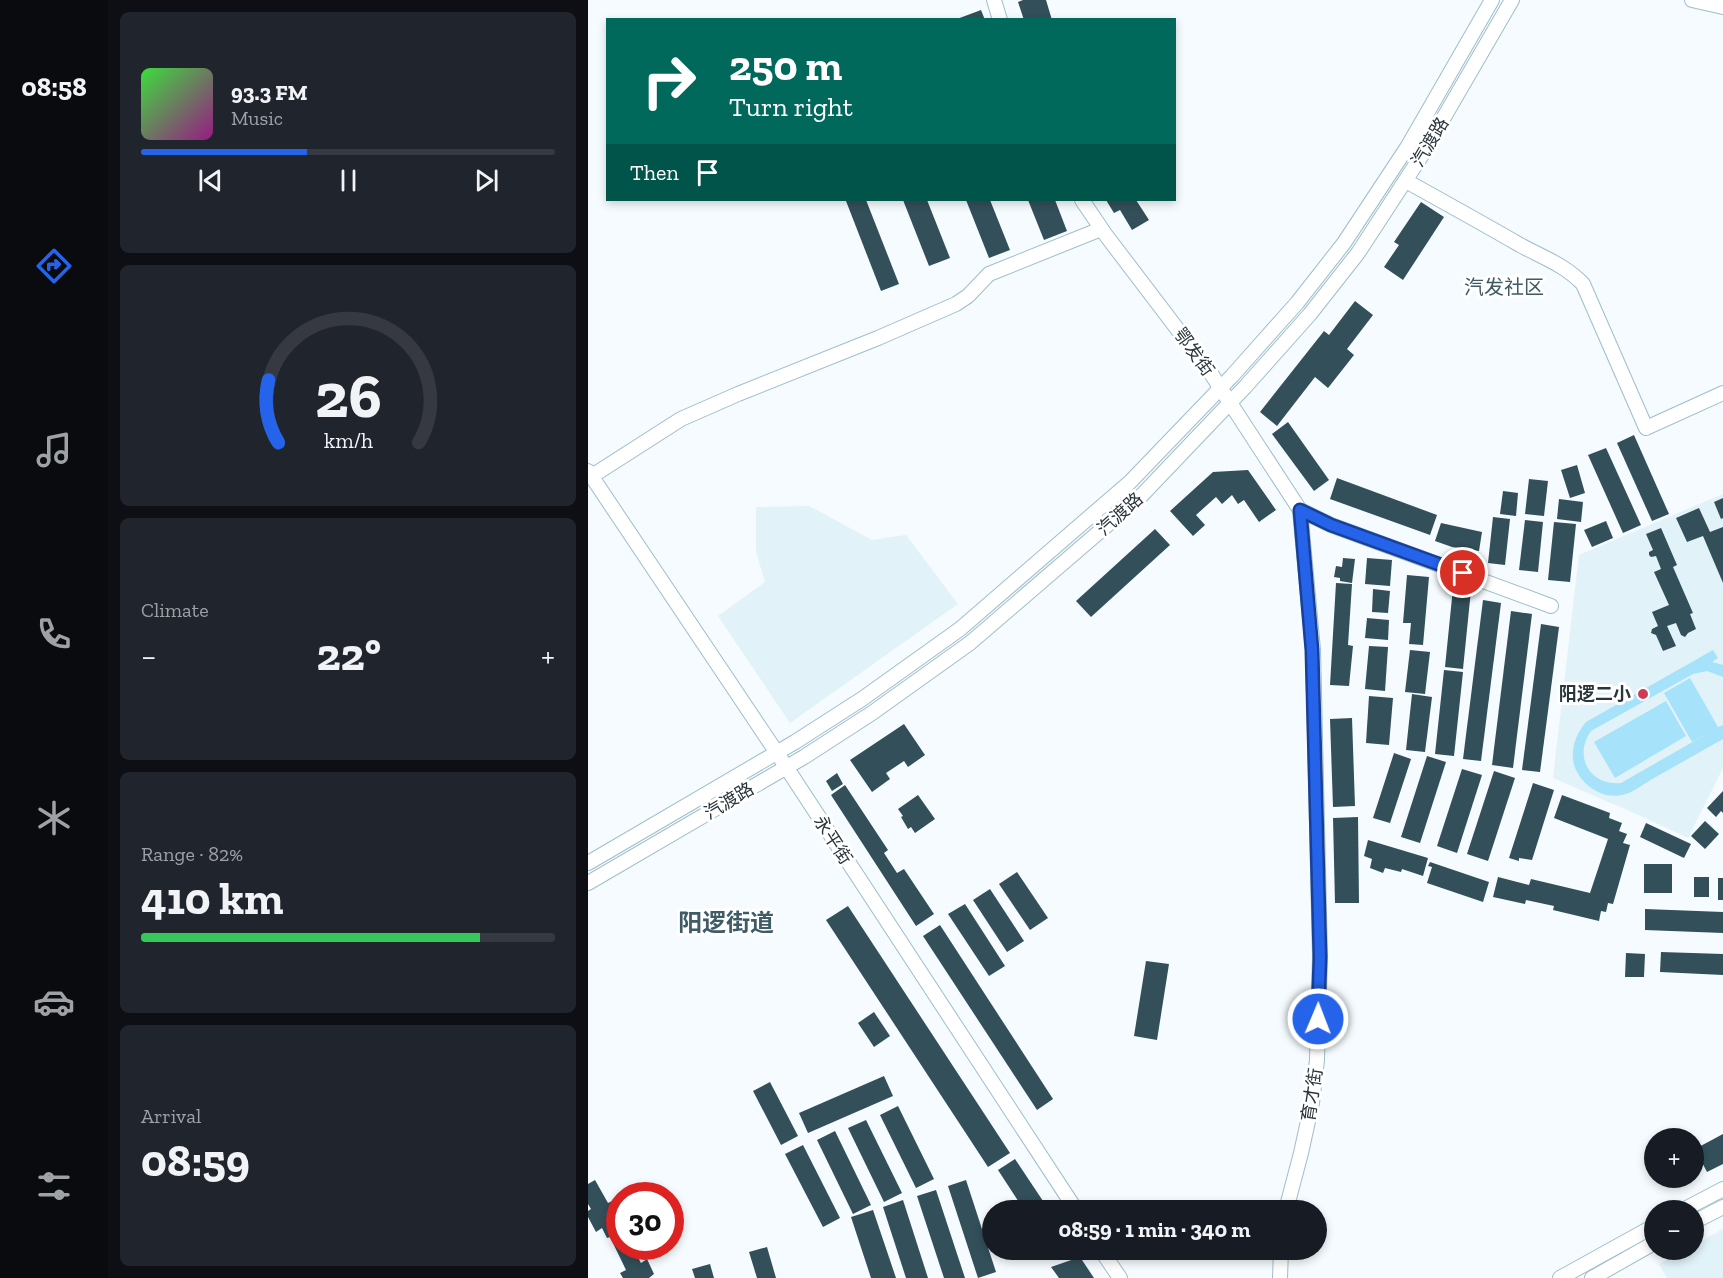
<!DOCTYPE html>
<meta charset="utf-8">
<style>
:root{--surface:#171b24;--page:#20242c;--text:#f1f3f6;--muted:#9ea1a6;--line:#363941;--accent:#2563eb}
body{margin:0;font-family:"Zilla Slab","Noto Sans SC",serif;background:var(--page);color:var(--text);height:100vh;display:flex;flex-direction:column;font-size:22px;white-space:nowrap}
*{box-sizing:border-box;margin:0}
p{font-size:20px;color:var(--muted)}
.icon{flex:none;width:33px;height:33px;fill:none;stroke:currentColor;stroke-width:2;stroke-linecap:round;stroke-linejoin:round}
.map{position:relative;flex:1;overflow:hidden}
.panel{display:flex;flex-direction:column;gap:12px;padding:12px;background:#0d0f14;width:480px}
.panel>*{flex:none}
.guide{position:absolute;left:18px;top:18px;width:570px;height:183px;border-radius:0px;box-shadow:0 3px 9px #0003;background:#00695c;color:#fff;overflow:hidden}
.fabs{position:absolute;left:1056px;top:1128px;display:grid;gap:12px}
.fabs a{display:grid;place-items:center;width:60px;height:60px;border-radius:50%;background:var(--surface);box-shadow:0 3px 9px #0003;font-size:30px}
.speed{position:absolute;left:18px;top:1182px;display:flex;gap:12px;font-size:30px;font-weight:700;text-align:center}
.speed>*{display:grid;place-content:center;width:78px;height:78px;border-radius:50%;background:var(--surface);box-shadow:0 3px 9px #0003;line-height:1}
.speed .limit{border:9px solid #d22;background:#fff;color:#111}
.pin{position:absolute;display:grid;place-items:center;width:51px;height:51px;color:#fff;margin:-26px;border:3px solid #fff;border-radius:50%;box-shadow:0 2px 6px #0007}
.me{position:absolute;width:66px;margin:-33px;rotate:1deg;stroke-linejoin:round;filter:drop-shadow(0 0 4px #0008)}
.turn{display:flex;align-items:center;gap:21px;height:126px;padding:0 24px;font-size:27px}
.turn .icon{width:78px;height:78px;stroke-width:2.5}
.turn b{display:block;font-size:42px;line-height:51px}
.then{display:flex;align-items:center;height:57px;padding:0 24px;background:#0003;gap:12px;font-size:22px}
.big{font-size:45px;font-weight:700;line-height:1.1}
.panel .card{flex:1;display:flex;flex-direction:column;justify-content:center;gap:9px;min-width:0;padding:0 21px;border-radius:9px;background:var(--page)}
.panel .dial{align-items:center;gap:0}
.dial svg{height:156px;overflow:visible;fill:none;stroke:var(--line);stroke-width:7;stroke-linecap:round;text-anchor:middle}
.dial text{fill:var(--text);stroke:none}
.song{display:flex;align-items:center;gap:18px}
.cover{width:72px;height:72px;border-radius:9px;background:linear-gradient(135deg,hsl(120 70% 55%),hsl(310 70% 35%))}
.played{height:6px;border-radius:3px;background:linear-gradient(90deg,var(--accent) 40%,var(--line) 40%)}
.keys{display:flex;justify-content:space-around;direction:ltr}
.heat{display:flex;justify-content:space-between;align-items:center;font-size:33px;direction:ltr}
.charge{height:9px;border-radius:4px;background:linear-gradient(90deg,#34c759 82%,var(--line) 0)}
.trip{position:absolute;left:394px;top:1200px;width:345px;height:60px;border-radius:30px;background:var(--surface);box-shadow:0 3px 9px #0003;font-weight:700;line-height:60px;text-align:center}
main{display:flex;flex:1;min-height:0}
.menu{display:flex;flex-direction:column;width:108px;justify-content:space-around;align-items:center;background:#090b0e;color:var(--muted)}
.menu .icon{width:42px;height:42px}
.menu .selected{color:var(--accent)}
.menu b{font-size:27px;color:var(--text)}
.map>svg:first-child{display:block}
.built{fill:#e2f2f9}
.green{fill:#a6e2fa}
.building{fill:#324f5a}
.lines{fill:none;stroke-linecap:round;stroke-linejoin:round}
.minor-casing{stroke:#9ebecb;stroke-width:16}
.minor{stroke:#fff;stroke-width:14}
.route-casing{stroke:#184099;stroke-width:15}
.route{stroke:#2563eb;stroke-width:10}
.poi-dot{fill:#cc3c56;stroke:#fff;stroke-width:2}
.labels{text-anchor:middle;dominant-baseline:central;stroke-width:6;stroke-linejoin:round;paint-order:stroke}
.street-label{font-size:18px;fill:#28353a;stroke:#fff}
.poi-label{font-size:18px;font-weight:bold;fill:#28353a;stroke:#fff;text-anchor:end}
.neighbourhood-label{font-size:20px;fill:#3e5b66;stroke:#fff}
.district-label{font-size:24px;font-weight:bold;fill:#3e5b66;stroke:#fff}
</style>
<main>
<nav class="menu">
<b>08:58</b>
<svg class="icon selected" aria-label="directions" viewBox="0 0 24 24"><path d="M12 3l9 9-9 9-9-9zM9 14v-3h6M13 9l2 2-2 2"/></svg>
<svg class="icon" aria-label="music" viewBox="0 0 24 24"><path d="M9 18V5l10-2v13"/><circle cx="6" cy="18" r="3"/><circle cx="16" cy="16" r="3"/></svg>
<svg class="icon" aria-label="phone" viewBox="0 0 24 24"><path d="M5 4h4l2 5-3 2q2 4 5 5l2-3 5 2v4C11 20 4 13 5 4z"/></svg>
<svg class="icon" aria-label="climate" viewBox="0 0 24 24"><path d="M12 3v18M4 7l16 10M4 17L20 7"/></svg>
<svg class="icon" aria-label="car" viewBox="0 0 24 24"><path d="M5 17H2v-5l4-1 3-4h7l3 4 3 1v5h-3M9 17h6M6 11h13"/><circle cx="7" cy="17" r="2"/><circle cx="17" cy="17" r="2"/></svg>
<svg class="icon" aria-label="filters" viewBox="0 0 24 24"><path d="M4 7h16M4 17h16"/><circle cx="9" cy="7" r="2"/><circle cx="15" cy="17" r="2"/></svg>
</nav>
<section class="panel">
<div class="card">
<div class="song"><i class="cover"></i><div><b>93.3 FM</b><p>Music</p></div></div>
<div class="played"></div>
<div class="keys"><svg class="icon" aria-label="previous" viewBox="0 0 24 24"><path d="M18 5L8 12l10 7zM5 5v14"/></svg><svg class="icon" aria-label="pause" viewBox="0 0 24 24"><path d="M8 5v14M16 5v14"/></svg><svg class="icon" aria-label="next" viewBox="0 0 24 24"><path d="M6 5l10 7-10 7zM19 5v14"/></svg></div>
</div>
<div class="card dial"><svg viewBox="0 0 100 80">
<path d="M14 69A42 42 0 1 1 86 69"/>
<path d="M14 69A42 42 0 0 1 9 37" stroke="#2563eb"/>
<text x="50" y="56" font-size="32" font-weight="700">26</text>
<text x="50" y="72" font-size="11">km/h</text>
</svg></div>
<div class="card"><p>Climate</p>
<div class="heat"><a>−</a><b class="big">22°</b><a>+</a></div>
</div>
<div class="card"><p>Range · 82%</p><b class="big">410 km</b><div class="charge"></div></div>
<div class="card"><p>Arrival</p><b class="big">08:59</b></div>
</section>
<div class="map">
<svg width="1135" height="1278" viewBox="0 0 1135 1278">
<rect width="100%" height="100%" fill="#f5fbfe"/>
<g class="built">
<polygon points="1135,494 1135,768 1100,838 1055,817 965,778 991,555"/>
<polygon points="221,506 284,540 318,535 370,604 202,723 130,616 177,582 168,552 168,507"/>
<polygon points="1135,1229 1135,1278 1079,1278 1071,1264 1097,1250 1106,1250 1106,1245"/>
</g>
<g class="green">
<path d="M 1125,650 L 1130,658 L 1124,662 L 1135,665 L 1135,677 L 1119,671 L 1105,674 L 1003,731 C 985,756 1002,786 1033,783 L 1129,728 L 1104,742 L 1076,693 L 1102,678 L 1130,727 L 1135,725 L 1135,739 C 1112,752 1089,765 1066,778 C 1057,783 1047,791 1038,794 C 1016,801 993,786 986,765 C 982,749 988,734 998,722 Z"/>
<polygon points="1078,701 1098,736 1027,778 1006,742"/>
</g>
<g class="building">
<polygon points="435,0 458,0 464,20 436,20 430,2"/>
<polygon points="393,10 397,20 369,20 369,19"/>
<polygon points="260,200 278,200 311,284 293,291 258,201"/>
<polygon points="315,200 339,200 362,258 341,266"/>
<polygon points="378,200 402,200 422,250 401,258"/>
<polygon points="440,200 467,200 479,231 456,240"/>
<polygon points="518,200 548,200 561,220 544,230 532,210 526,213"/>
<polygon points="833,202 856,217 815,280 796,267 811,245 806,242"/>
<polygon points="767,301 785,315 759,349 766,355 740,388 727,377 689,426 672,412 736,331 741,335"/>
<polygon points="700,422 741,480 726,491 684,434"/>
<polygon points="1046,435 1081,514 1064,521 1029,443"/>
<polygon points="1018,448 1053,525 1035,533 1000,455"/>
<polygon points="989,465 997,493 982,498 973,470"/>
<polygon points="660,470 688,510 671,522 656,500 650,504 644,495 634,504 628,497 608,515 617,525 605,536 582,511 625,472"/>
<polygon points="749,478 849,515 842,535 742,499"/>
<polygon points="941,479 960,481 956,516 937,514"/>
<polygon points="915,491 930,493 928,516 912,514"/>
<polygon points="1135,498 1135,518 1133,519 1126,502"/>
<polygon points="971,499 995,502 993,522 969,519"/>
<polygon points="1111,508 1122,532 1135,527 1135,583 1115,536 1099,542 1088,518"/>
<polygon points="905,517 922,519 917,565 900,563"/>
<polygon points="937,520 955,522 950,572 931,570"/>
<polygon points="1018,521 1025,538 1004,547 996,530"/>
<polygon points="966,522 988,524 982,582 960,580"/>
<polygon points="853,523 894,532 891,551 864,547 847,541"/>
<polygon points="1073,528 1089,565 1085,567 1105,613 1102,614 1108,629 1100,633 1097,637 1093,635 1088,623 1079,626 1088,646 1075,651 1068,635 1063,633 1064,629 1070,626 1064,612 1081,605 1066,572 1073,569 1068,556 1063,557 1061,555 1061,552 1065,550 1058,534"/>
<polygon points="567,529 582,545 503,617 488,601"/>
<polygon points="755,558 767,559 764,583 752,581 752,578 746,577 748,566 754,567"/>
<polygon points="779,558 804,560 802,586 777,584"/>
<polygon points="819,575 841,577 835,645 821,644 823,623 815,623"/>
<polygon points="748,583 764,584 760,645 765,646 761,686 742,685"/>
<polygon points="865,588 883,590 875,669 857,667"/>
<polygon points="785,589 802,591 800,613 784,612"/>
<polygon points="895,600 913,603 893,761 875,759"/>
<polygon points="923,611 944,614 925,768 904,765"/>
<polygon points="779,618 801,620 800,640 777,638"/>
<polygon points="953,624 971,627 952,772 934,770"/>
<polygon points="781,646 800,647 797,691 777,689"/>
<polygon points="822,650 842,652 837,694 817,692"/>
<polygon points="856,670 875,672 866,756 847,754"/>
<polygon points="824,694 844,697 837,752 818,750"/>
<polygon points="781,696 805,698 801,745 778,743"/>
<polygon points="764,718 767,806 745,807 742,719"/>
<polygon points="316,724 337,755 320,767 316,761 298,773 302,779 284,792 262,760"/>
<polygon points="806,753 823,759 802,823 785,818"/>
<polygon points="839,756 858,762 832,843 813,837"/>
<polygon points="874,769 894,775 869,853 849,846"/>
<polygon points="906,771 927,778 900,861 879,854"/>
<polygon points="249,773 255,784 244,791 238,781"/>
<polygon points="945,783 966,790 944,860 931,858 931,861 921,858"/>
<polygon points="257,785 300,850 296,853 309,873 316,869 346,914 328,926 243,795"/>
<polygon points="1135,791 1135,813 1133,811 1128,817 1119,808"/>
<polygon points="330,795 347,819 327,833 323,827 320,829 313,817 315,816 310,809"/>
<polygon points="974,795 1022,813 1021,818 1034,823 1031,831 1039,834 1035,843 1042,845 1025,904 1020,903 1018,912 1013,911 1011,921 965,910 966,906 938,900 937,904 905,897 910,877 941,885 943,879 1002,893 1020,839 966,818"/>
<polygon points="770,817 771,903 747,903 745,818"/>
<polygon points="1117,821 1131,834 1117,849 1103,836"/>
<polygon points="1058,823 1103,844 1096,858 1052,837"/>
<polygon points="780,840 840,858 835,876 814,869 813,872 797,868 795,873 782,868 784,859 776,856"/>
<polygon points="842,862 901,882 895,902 839,883 844,867 840,866"/>
<rect x="1056" y="864" width="28" height="29"/>
<polygon points="429,872 460,918 442,930 411,884"/>
<rect x="1106" y="877" width="15" height="20"/>
<rect x="1130" y="878" width="5" height="22"/>
<polygon points="402,889 436,941 419,952 385,900"/>
<polygon points="377,904 417,966 401,976 360,914"/>
<polygon points="260,906 422,1153 400,1167 238,920"/>
<polygon points="1057,909 1135,912 1135,933 1057,930"/>
<polygon points="352,925 465,1099 449,1110 335,936"/>
<polygon points="1073,952 1135,954 1135,975 1072,972"/>
<polygon points="1038,953 1057,954 1056,977 1037,977"/>
<polygon points="558,961 581,964 569,1040 546,1036"/>
<polygon points="286,1012 302,1036 286,1047 270,1023"/>
<polygon points="296,1076 305,1096 220,1133 211,1113"/>
<polygon points="182,1082 210,1136 193,1145 165,1091"/>
<polygon points="310,1106 346,1179 328,1188 292,1115"/>
<polygon points="278,1120 314,1193 296,1202 260,1128"/>
<polygon points="247,1131 283,1205 265,1214 229,1140"/>
<polygon points="1135,1134 1135,1164 1119,1172 1107,1149"/>
<polygon points="215,1145 252,1218 235,1227 197,1154"/>
<polygon points="427,1159 461,1210 436,1210 410,1170"/>
<polygon points="7,1180 20,1203 26,1200 32,1211 32,1220 30,1221 32,1224 32,1246 44,1246 53,1263 59,1259 66,1274 61,1278 35,1278 32,1273 38,1270 22,1237 19,1238 14,1228 8,1232 0,1217 0,1211 3,1209 0,1204 0,1184"/>
<polygon points="378,1180 408,1272 390,1278 360,1186"/>
<polygon points="348,1190 377,1278 356,1278 329,1196"/>
<polygon points="315,1200 340,1278 318,1278 295,1207"/>
<polygon points="285,1210 308,1278 283,1278 263,1217"/>
<polygon points="179,1247 188,1278 169,1278 161,1252"/>
<polygon points="492,1257 506,1278 471,1278 463,1267"/>
<polygon points="122,1264 126,1278 107,1278 104,1269"/>
</g>
<g class="lines">
<defs>
<g id="minor">
<polyline points="406,0 412,20"/>
<polyline points="1104,0 1135,7"/>
<path d="M 818,181 C 856,202 894,223 932,245 C 954,257 977,265 995,284 L 1058,428 L 1135,393"/>
<polyline points="494,200 517,234 622,372 712,510 725,650 732,957 729,1060 724,1103 713,1153 698,1210"/>
<polyline points="0,471 189,753 488,1210"/>
<polyline points="4,476 93,419 150,394 290,338 368,304 380,296 401,274 513,229"/>
<polyline points="712,510 743,525 963,606"/>
<polyline points="0,863 207,742 274,699 372,629 542,482 644,376 709,303 756,243 820,146 904,0"/>
<polyline points="0,883 216,757 284,713 382,643 554,495 657,387 722,314 770,253 834,155 924,0"/>
<polyline points="1095,1210 1135,1189"/>
<polyline points="1106,1222 1135,1207"/>
<polyline points="513,1250 532,1278"/>
<polyline points="692,1278 693,1250"/>
<polyline points="972,1278 1066,1226"/>
<polyline points="1004,1278 1066,1243"/>
</g>
</defs>
<use href="#minor" class="minor-casing"/>
<use href="#minor" class="minor"/>
</g>
<g class="lines">
<defs>
<polyline id="route" points="730,1019 732,957 724,650 712,510 743,525 875,573"/>
</defs>
<use href="#route" class="route-casing"/>
<use href="#route" class="route"/>
</g>
<circle class="poi-dot" cx="1055" cy="694" r="6"/>
<g class="labels">
<g class="street-label">
<text transform="translate(842 142) rotate(-59)">汽渡路</text>
<text transform="translate(606 352) rotate(54)">鄂发街</text>
<text transform="translate(532 514) rotate(-42)">汽渡路</text>
<text transform="translate(141 801) rotate(-31)">汽渡路</text>
<text transform="translate(245 840) rotate(57)">永平街</text>
<text transform="translate(724 1095) rotate(-81)">育才街</text>
</g>
<g class="poi-label">
<text x="1043" y="694">阳逻二小</text>
</g>
<g class="neighbourhood-label">
<text x="916" y="287">汽发社区</text>
</g>
<g class="district-label">
<text x="138" y="922">阳逻街道</text>
</g>
</g>
</svg>
<div class="fabs">
<a>+</a>
<a>−</a>
</div>
<div class="speed"><div class="limit">30</div></div>
<div class="pin" style="left:875px;top:573px;background:#d93025"><svg class="icon" aria-label="arrive" viewBox="0 0 24 24"><path d="M6 21V4h12l-3 4 3 4H6"/></svg></div>
<svg class="me" style="left:730px;top:1019px" viewBox="-20 -20 40 40"><circle r="17" fill="#2563eb" stroke="#fff" stroke-width="3"/><path d="M0-11L8 9 0 5-8 9z" fill="#fff"/></svg>
<div class="trip">08:59 · 1 min · 340 m</div>
<div class="guide">
<div class="turn"><svg class="icon" aria-label="right" viewBox="0 0 24 24"><path d="M7 20v-9h11M14 6l5 5-5 5"/></svg><div><b>250 m</b>Turn right</div></div>
<div class="then">Then<svg class="icon" aria-label="arrive" viewBox="0 0 24 24"><path d="M6 21V4h12l-3 4 3 4H6"/></svg></div>
</div>
</div>
</main>
